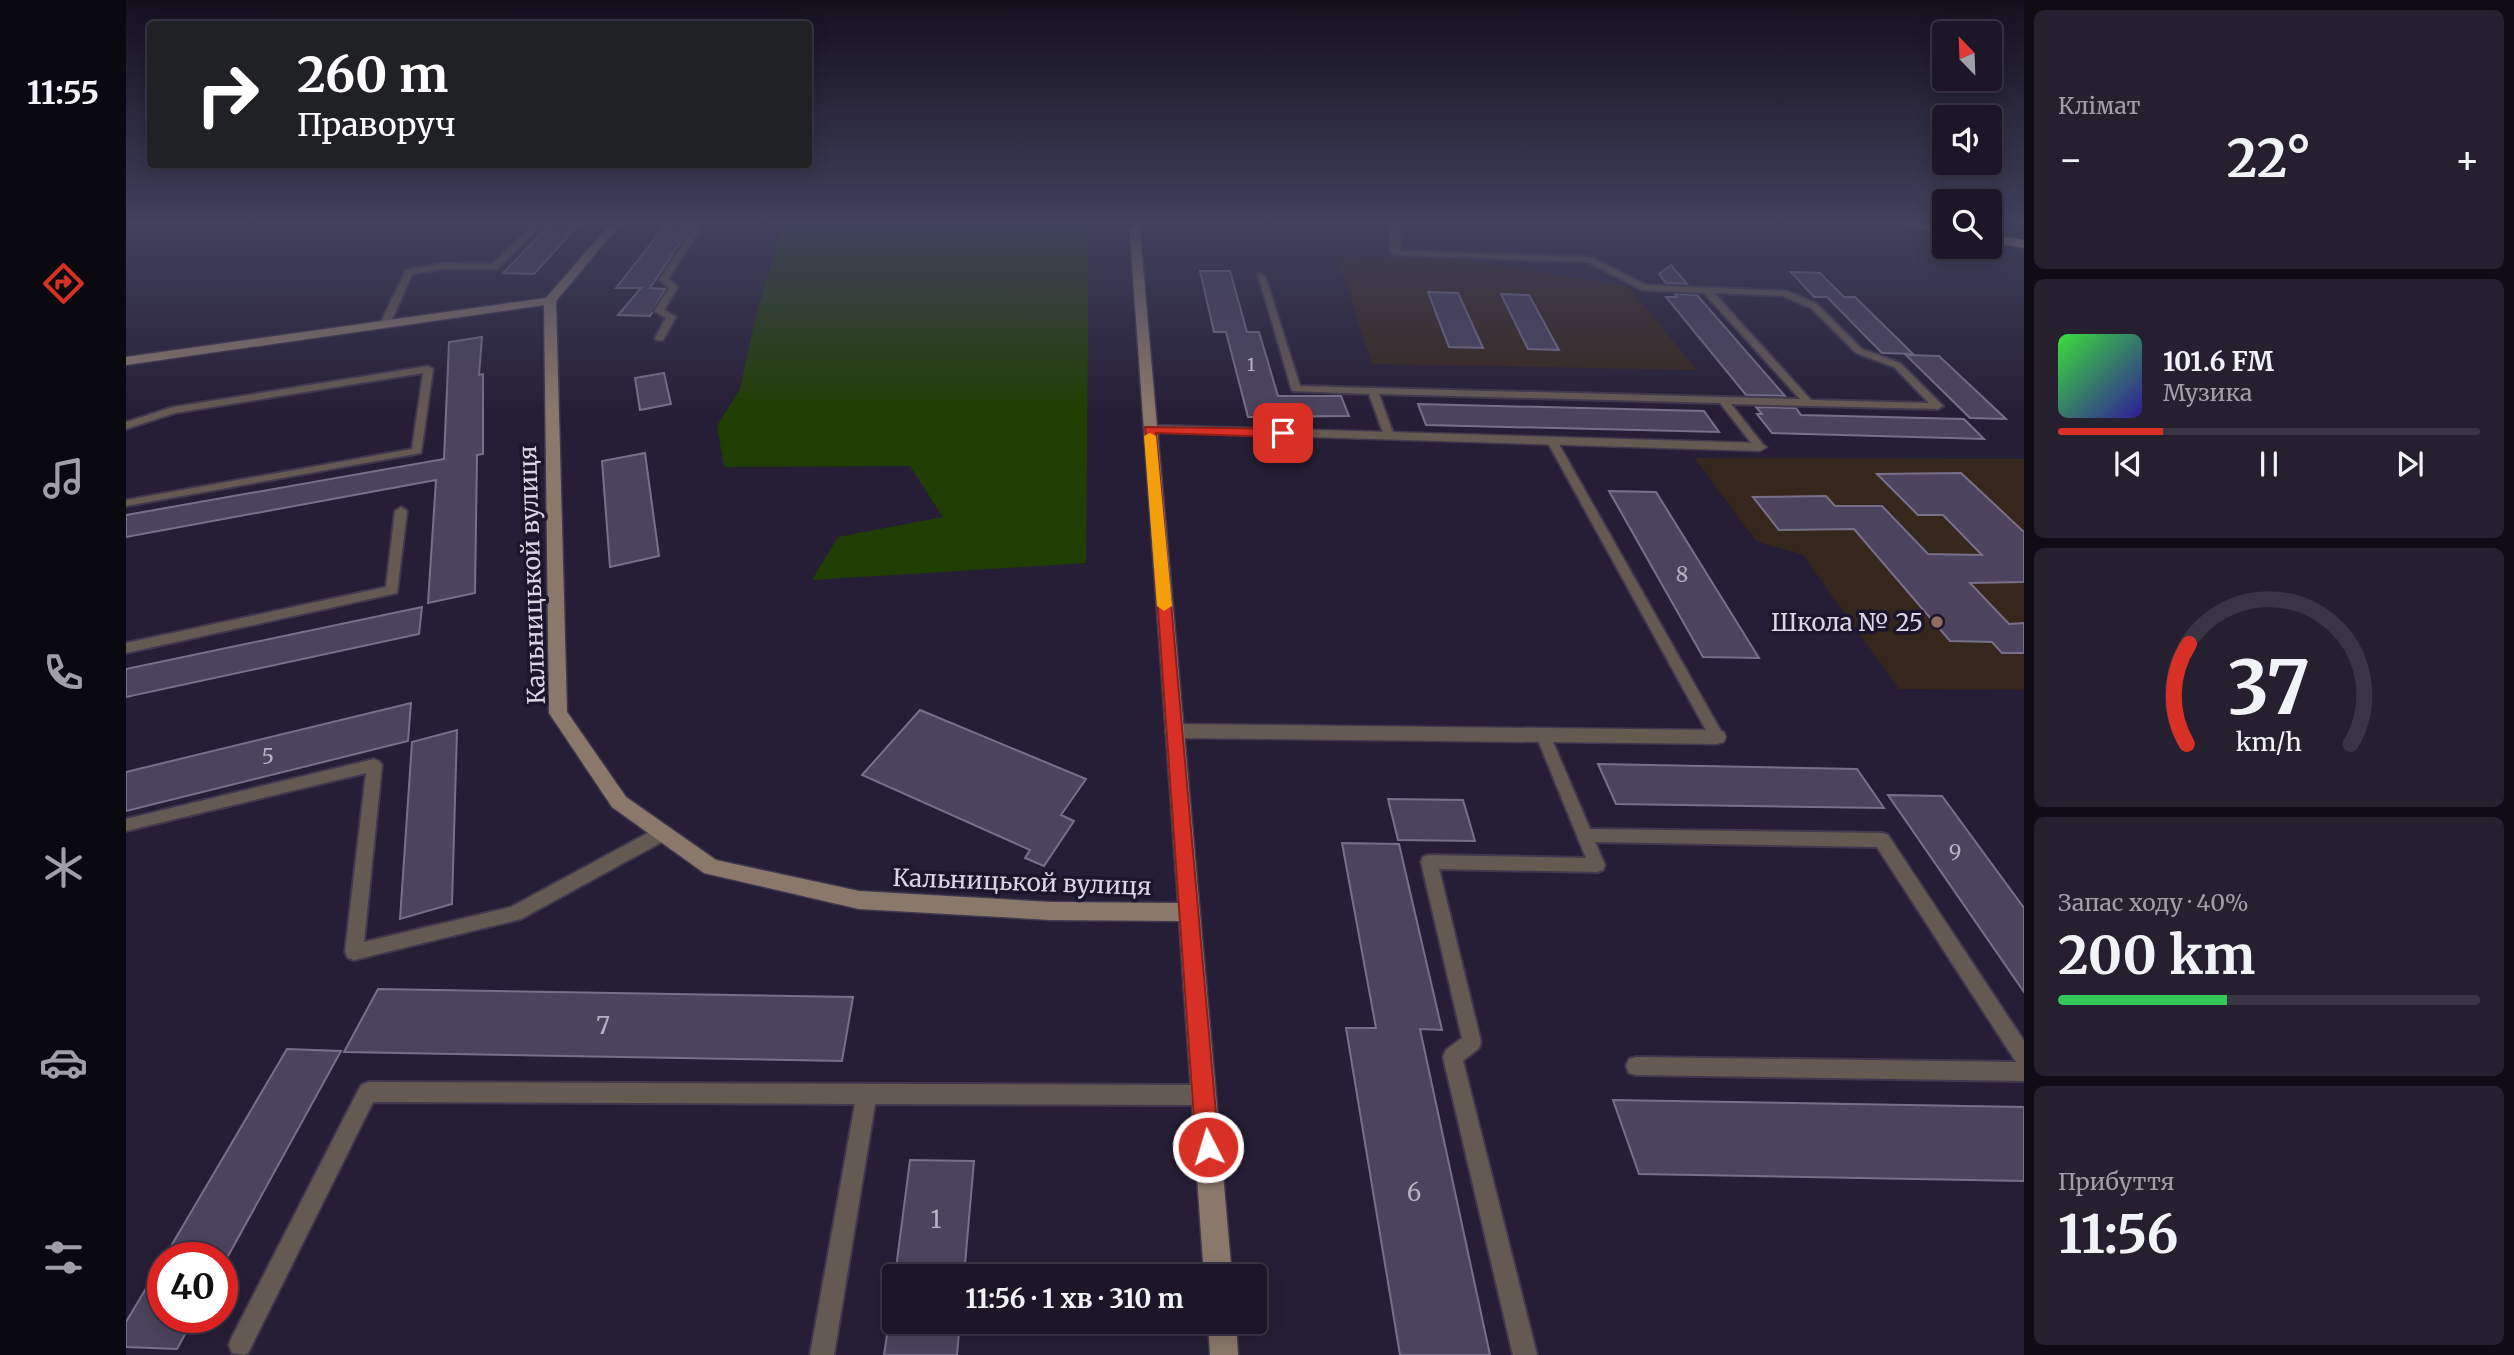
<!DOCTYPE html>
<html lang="uk">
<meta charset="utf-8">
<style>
:root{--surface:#1c1628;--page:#251f30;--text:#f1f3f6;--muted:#a09fa8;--line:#3a3545;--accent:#d93025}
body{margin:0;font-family:Merriweather,serif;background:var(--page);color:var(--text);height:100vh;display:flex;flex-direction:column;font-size:26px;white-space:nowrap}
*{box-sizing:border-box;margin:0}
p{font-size:23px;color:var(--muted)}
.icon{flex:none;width:38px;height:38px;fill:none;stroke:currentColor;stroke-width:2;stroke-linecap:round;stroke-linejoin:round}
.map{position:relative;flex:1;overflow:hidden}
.side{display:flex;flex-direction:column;gap:10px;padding:10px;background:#0f0c16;width:490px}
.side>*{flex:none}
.hud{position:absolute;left:21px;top:21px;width:665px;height:147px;border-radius:7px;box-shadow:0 4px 18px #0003,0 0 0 2px var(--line);background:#202124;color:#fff;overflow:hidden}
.needle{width:46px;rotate:337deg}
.tools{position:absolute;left:1806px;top:21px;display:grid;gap:14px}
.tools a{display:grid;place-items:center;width:70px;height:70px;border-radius:7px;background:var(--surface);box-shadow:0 4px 18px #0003,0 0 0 2px var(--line);font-size:35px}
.speed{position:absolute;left:21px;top:1242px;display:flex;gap:14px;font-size:35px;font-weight:700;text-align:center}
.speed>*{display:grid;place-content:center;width:91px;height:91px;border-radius:50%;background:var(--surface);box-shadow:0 4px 18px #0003,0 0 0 2px var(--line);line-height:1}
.speed .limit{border:10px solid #d22;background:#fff;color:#111}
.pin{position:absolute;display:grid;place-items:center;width:60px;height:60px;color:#fff;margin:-30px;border-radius:14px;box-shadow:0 4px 10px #0006}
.me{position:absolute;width:77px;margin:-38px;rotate:355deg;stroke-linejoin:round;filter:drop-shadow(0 0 5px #0008)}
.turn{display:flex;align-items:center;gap:24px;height:147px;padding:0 35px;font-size:32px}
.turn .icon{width:91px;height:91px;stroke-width:2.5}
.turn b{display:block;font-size:49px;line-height:60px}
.big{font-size:52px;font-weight:700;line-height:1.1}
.side .card{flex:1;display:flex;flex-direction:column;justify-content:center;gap:10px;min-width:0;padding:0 24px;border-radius:10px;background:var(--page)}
.side .dial{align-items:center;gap:0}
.dial svg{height:182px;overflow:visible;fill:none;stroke:var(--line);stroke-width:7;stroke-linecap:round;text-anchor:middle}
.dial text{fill:var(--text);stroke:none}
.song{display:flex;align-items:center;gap:21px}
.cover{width:84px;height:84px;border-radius:10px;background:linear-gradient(135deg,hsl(120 70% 55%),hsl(250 70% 35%))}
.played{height:7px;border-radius:4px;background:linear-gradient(90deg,var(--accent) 25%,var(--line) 25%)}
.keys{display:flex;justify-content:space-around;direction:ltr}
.heat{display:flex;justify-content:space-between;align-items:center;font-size:38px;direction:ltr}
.charge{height:10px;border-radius:5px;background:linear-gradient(90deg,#34c759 40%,var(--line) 0)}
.trip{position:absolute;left:756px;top:1264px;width:385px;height:70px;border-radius:7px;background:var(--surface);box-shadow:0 4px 18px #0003,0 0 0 2px var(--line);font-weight:700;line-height:70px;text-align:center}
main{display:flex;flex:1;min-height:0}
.menu{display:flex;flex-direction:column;width:126px;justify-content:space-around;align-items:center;background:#0b0910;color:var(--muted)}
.menu .icon{width:49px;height:49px}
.menu .active{color:var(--accent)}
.menu b{font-size:32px;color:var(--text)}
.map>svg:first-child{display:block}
.education{fill:#36271c}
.green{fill:#203e02}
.building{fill:#4c445e;stroke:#78708b;stroke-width:2}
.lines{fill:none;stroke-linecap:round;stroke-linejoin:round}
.lane-casing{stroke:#3f384e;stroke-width:4}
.street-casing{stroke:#3f384e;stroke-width:3}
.secondary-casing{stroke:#3f384e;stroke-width:3}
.highway-casing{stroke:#3f384e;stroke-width:3}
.lane{fill:#655a52;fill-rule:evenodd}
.street{fill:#655a52;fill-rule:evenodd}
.secondary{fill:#8a796b;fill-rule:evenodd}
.highway{fill:#c1a691;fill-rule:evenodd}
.route{fill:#d93025;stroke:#8d1f18;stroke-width:2}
.slow{fill:#f59e0b}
.education-dot{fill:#8d6e63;stroke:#1d152b;stroke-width:2.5}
.labels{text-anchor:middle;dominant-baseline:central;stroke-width:7;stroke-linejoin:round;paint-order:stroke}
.far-number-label{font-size:18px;fill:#b6b2c3}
.number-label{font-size:21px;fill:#b6b2c3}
.street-label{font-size:24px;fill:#dad6e5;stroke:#1d152b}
.poi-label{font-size:24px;fill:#dad6e5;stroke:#1d152b;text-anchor:end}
.near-number-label{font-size:24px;fill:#b6b2c3}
</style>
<main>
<nav class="menu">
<b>11:55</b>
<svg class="icon active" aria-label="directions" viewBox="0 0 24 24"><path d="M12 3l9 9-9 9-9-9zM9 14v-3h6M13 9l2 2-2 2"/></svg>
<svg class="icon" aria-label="music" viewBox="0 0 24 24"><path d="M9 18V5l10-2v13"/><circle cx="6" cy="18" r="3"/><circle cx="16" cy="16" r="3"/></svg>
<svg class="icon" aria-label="phone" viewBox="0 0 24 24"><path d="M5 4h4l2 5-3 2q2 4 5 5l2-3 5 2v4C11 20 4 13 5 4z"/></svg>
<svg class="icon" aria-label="climate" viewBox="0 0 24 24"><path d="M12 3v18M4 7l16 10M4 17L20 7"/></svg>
<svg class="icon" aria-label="car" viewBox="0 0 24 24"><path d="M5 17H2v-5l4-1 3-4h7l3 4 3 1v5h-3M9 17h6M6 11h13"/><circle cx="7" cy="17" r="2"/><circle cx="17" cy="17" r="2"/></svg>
<svg class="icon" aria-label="filters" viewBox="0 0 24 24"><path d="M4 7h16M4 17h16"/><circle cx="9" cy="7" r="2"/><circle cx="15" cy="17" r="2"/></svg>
</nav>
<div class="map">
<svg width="1898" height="1355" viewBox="0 0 1898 1355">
<rect width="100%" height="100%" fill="#261e36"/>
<g class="education">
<polygon points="1211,257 1330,259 1502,286 1571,370 1246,364"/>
<polygon points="1568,458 1898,459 1898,690 1773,689 1677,555 1630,541"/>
</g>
<polygon class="green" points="658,222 963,222 960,563 686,580 712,537 817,517 784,466 598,467 591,426 614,389 630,315"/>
<g class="building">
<polygon points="426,222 455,222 408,274 377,273"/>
<polygon points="542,222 568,222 524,288 539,289 526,313 524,316 492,315 515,288 490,288"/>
<polygon points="1545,265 1561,284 1540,283 1533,274"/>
<polygon points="1074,271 1104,271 1121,332 1133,332 1152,396 1215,396 1223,416 1122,417 1100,332 1088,332"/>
<polygon points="1665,272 1694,273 1718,297 1729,297 1787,354 1756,353 1701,297 1688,297"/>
<polygon points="1302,292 1332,293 1357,348 1323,347"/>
<polygon points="1375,294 1403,295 1433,350 1402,349"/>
<polygon points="1549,294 1571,295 1659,396 1620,395 1540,297 1551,297"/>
<polygon points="356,337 353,375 357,374 357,454 351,455 349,593 302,603 310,480 0,537 0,515 318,459 323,342"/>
<polygon points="1780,355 1813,356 1880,419 1844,418"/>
<polygon points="538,373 545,404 514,410 509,378"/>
<polygon points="1292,404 1578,411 1593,432 1300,425"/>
<polygon points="1630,407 1670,408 1675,415 1838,419 1858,439 1646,433 1631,414 1636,414"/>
<polygon points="519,453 533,556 484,567 476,461"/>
<polygon points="1835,473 1898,532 1898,582 1844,583 1883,624 1898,623 1898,653 1876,653 1866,642 1824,641 1728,529 1653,530 1627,497 1700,496 1709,506 1756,506 1802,554 1856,555 1817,515 1792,515 1751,474"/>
<polygon points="1483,491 1530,492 1633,658 1577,657"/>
<polygon points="296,607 293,634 0,697 0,669"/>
<polygon points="285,703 282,741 0,811 0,772"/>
<polygon points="794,710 960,779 935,815 948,821 918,866 899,858 904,850 736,775"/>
<polygon points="331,730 326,904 274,919 286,742"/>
<polygon points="1472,764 1731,769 1758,808 1490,804"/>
<polygon points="1762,795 1816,796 1898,908 1898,992"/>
<polygon points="1262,799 1337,800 1349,841 1272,840"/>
<polygon points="1216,843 1273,844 1316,1030 1294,1029 1364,1355 1274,1355 1220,1028 1250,1028"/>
<polygon points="252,989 727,997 716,1061 218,1052"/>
<polygon points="161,1049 215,1051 101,1258 38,1258"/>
<polygon points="1487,1100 1898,1107 1898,1181 1513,1174"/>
<polygon points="784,1160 848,1161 838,1276 769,1276"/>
<polygon points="37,1260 37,1318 68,1318 51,1349 0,1347 0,1322"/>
<polygon points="763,1321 834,1321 831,1355 758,1355"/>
</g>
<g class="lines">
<defs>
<g id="lane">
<polygon points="410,222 419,222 371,269 318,269 286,274 264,324 259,327 254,324 280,270 318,263 366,264"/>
<polygon points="571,222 579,222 542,279 552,287 538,310 550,317 537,340 531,340 529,338 540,318 528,311 543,288 533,280"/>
<path d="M 1266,251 L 1464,257 L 1521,285 L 1661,291 L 1691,304 L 1736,349 L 1774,363 L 1817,406 L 1812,409 L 1605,404 L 1639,447 L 1634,450 L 1630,449 L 1594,403 L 1253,394 L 1268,436 L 1263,439 L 1259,438 L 1243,394 L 1166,391 L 1132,274 L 1139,276 L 1174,386 L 1674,399 L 1578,293 L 1516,290 L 1462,262 L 1269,255 L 1266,255 ZM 1588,293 L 1657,296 L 1685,308 L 1730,353 L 1768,367 L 1803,403 L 1685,400 Z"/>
<polygon points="302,366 307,369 295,453 0,506 0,500 286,449 297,373 49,413 0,429 0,422 47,407"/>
<polygon points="1426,438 1431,441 1596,733 1598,737 1596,741 1586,741 1421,441"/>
<polygon points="275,507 281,511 271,593 0,653 0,643 260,587 269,511"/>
<polygon points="1417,729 1422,731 1424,735 1464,829 1756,833 1762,835 1898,1041 1898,1081 1510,1075 1503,1073 1500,1066 1503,1059 1510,1057 1890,1062 1751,847 1469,842 1479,865 1477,870 1471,872 1313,869 1355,1042 1353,1048 1337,1061 1411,1355 1387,1355 1317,1057 1320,1050 1336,1038 1295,862 1297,857 1303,855 1460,858 1410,735 1412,731"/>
<polygon points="248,759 253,761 256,765 238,942 385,907 531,828 537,826 543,828 545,833 543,838 395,919 228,960 222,958 219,952 240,773 0,831 0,819"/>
<polygon points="242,1082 1077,1085 1084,1088 1087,1095 1084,1102 1077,1105 749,1104 708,1355 684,1355 729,1104 247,1102 122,1353 118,1355 106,1353 103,1345 106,1337 235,1085"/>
</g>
<g id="street">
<polygon points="1264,222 1274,222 1274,253 1269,256 1264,253"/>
<polygon points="1024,425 1634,443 1641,447 1634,451 1019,432 1019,426"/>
<polygon points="1048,724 1591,730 1598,732 1600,737 1598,742 1591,744 1048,738 1041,736 1039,731 1041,726"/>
</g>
<g id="secondary">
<polygon points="486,222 496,222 430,301 441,712 500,797 590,860 733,891 925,902 1052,903 1003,222 1013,222 1106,1276 1078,1276 1053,921 925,920 733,909 578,873 486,807 423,713 418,305 0,365 0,357 420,298"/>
<polygon points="1082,1321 1110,1321 1112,1355 1084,1355"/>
</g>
<g id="highway">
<polygon points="1773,222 1818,225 1818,233"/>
<polygon points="1864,234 1898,240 1898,248 1864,242"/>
</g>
</defs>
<use href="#lane" class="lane-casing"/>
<use href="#street" class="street-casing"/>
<use href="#secondary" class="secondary-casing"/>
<use href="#highway" class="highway-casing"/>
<use href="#lane" class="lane"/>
<use href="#street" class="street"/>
<use href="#secondary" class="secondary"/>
<use href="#highway" class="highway"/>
</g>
<linearGradient id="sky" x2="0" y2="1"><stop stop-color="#15101e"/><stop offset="0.54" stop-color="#41415d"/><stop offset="1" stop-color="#41415d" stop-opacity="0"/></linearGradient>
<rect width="1898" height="412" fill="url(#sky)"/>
<polygon class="route" points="1019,427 1157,429 1163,433 1157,437 1030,433 1093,1147 1090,1155 1082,1158 1073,1155 1070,1147"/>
<polygon class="slow" points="1024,433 1030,436 1046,606 1038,611 1031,606 1018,436"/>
<circle class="education-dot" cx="1811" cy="622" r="7"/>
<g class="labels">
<g class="far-number-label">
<text x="1125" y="364">1</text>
</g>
<g class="number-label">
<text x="1556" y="574">8</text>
<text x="142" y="756">5</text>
<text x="1829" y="852">9</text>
</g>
<g class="street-label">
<text transform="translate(406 575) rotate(-92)">Кальницькой вулиця</text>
<text transform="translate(896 882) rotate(2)">Кальницькой вулиця</text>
</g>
<g class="poi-label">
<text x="1797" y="622">Школа № 25</text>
</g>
<g class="near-number-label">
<text x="477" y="1025">7</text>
<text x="1288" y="1192">6</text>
<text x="810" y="1219">1</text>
</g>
</g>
</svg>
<div class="tools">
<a><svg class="needle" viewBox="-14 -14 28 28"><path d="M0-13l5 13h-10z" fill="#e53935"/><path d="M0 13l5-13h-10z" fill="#a09fa8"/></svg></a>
<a><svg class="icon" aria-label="sound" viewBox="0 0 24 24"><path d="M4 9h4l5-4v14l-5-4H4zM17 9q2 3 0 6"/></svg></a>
<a><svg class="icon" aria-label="search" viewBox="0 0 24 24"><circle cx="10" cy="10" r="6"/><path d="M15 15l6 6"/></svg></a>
</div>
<div class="speed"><div class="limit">40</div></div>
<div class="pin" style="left:1157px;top:433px;background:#d93025"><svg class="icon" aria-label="arrive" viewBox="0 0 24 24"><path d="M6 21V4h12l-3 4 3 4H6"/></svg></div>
<svg class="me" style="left:1082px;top:1147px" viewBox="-20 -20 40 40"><circle r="17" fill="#d93025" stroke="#fff" stroke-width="3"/><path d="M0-11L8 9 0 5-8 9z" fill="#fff"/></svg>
<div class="trip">11:56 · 1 хв · 310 m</div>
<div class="hud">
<div class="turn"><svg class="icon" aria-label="right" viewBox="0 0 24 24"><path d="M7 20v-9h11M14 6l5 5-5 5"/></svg><div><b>260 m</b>Праворуч</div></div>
</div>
</div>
<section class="side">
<div class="card"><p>Клімат</p>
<div class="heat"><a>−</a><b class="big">22°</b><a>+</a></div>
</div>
<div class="card">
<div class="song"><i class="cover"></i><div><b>101.6 FM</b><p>Музика</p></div></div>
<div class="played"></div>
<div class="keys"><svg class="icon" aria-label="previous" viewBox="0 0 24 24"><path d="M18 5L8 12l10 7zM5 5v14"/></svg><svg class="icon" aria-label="pause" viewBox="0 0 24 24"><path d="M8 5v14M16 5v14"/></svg><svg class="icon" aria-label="next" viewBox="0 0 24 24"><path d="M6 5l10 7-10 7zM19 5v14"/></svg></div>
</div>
<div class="card dial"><svg viewBox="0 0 100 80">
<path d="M14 69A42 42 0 1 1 86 69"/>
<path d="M14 69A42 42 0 0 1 15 25" stroke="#d93025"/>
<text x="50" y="56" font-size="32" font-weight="700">37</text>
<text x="50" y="72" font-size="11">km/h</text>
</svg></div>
<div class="card"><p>Запас ходу · 40%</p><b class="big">200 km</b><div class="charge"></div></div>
<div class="card"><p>Прибуття</p><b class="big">11:56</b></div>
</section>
</main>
